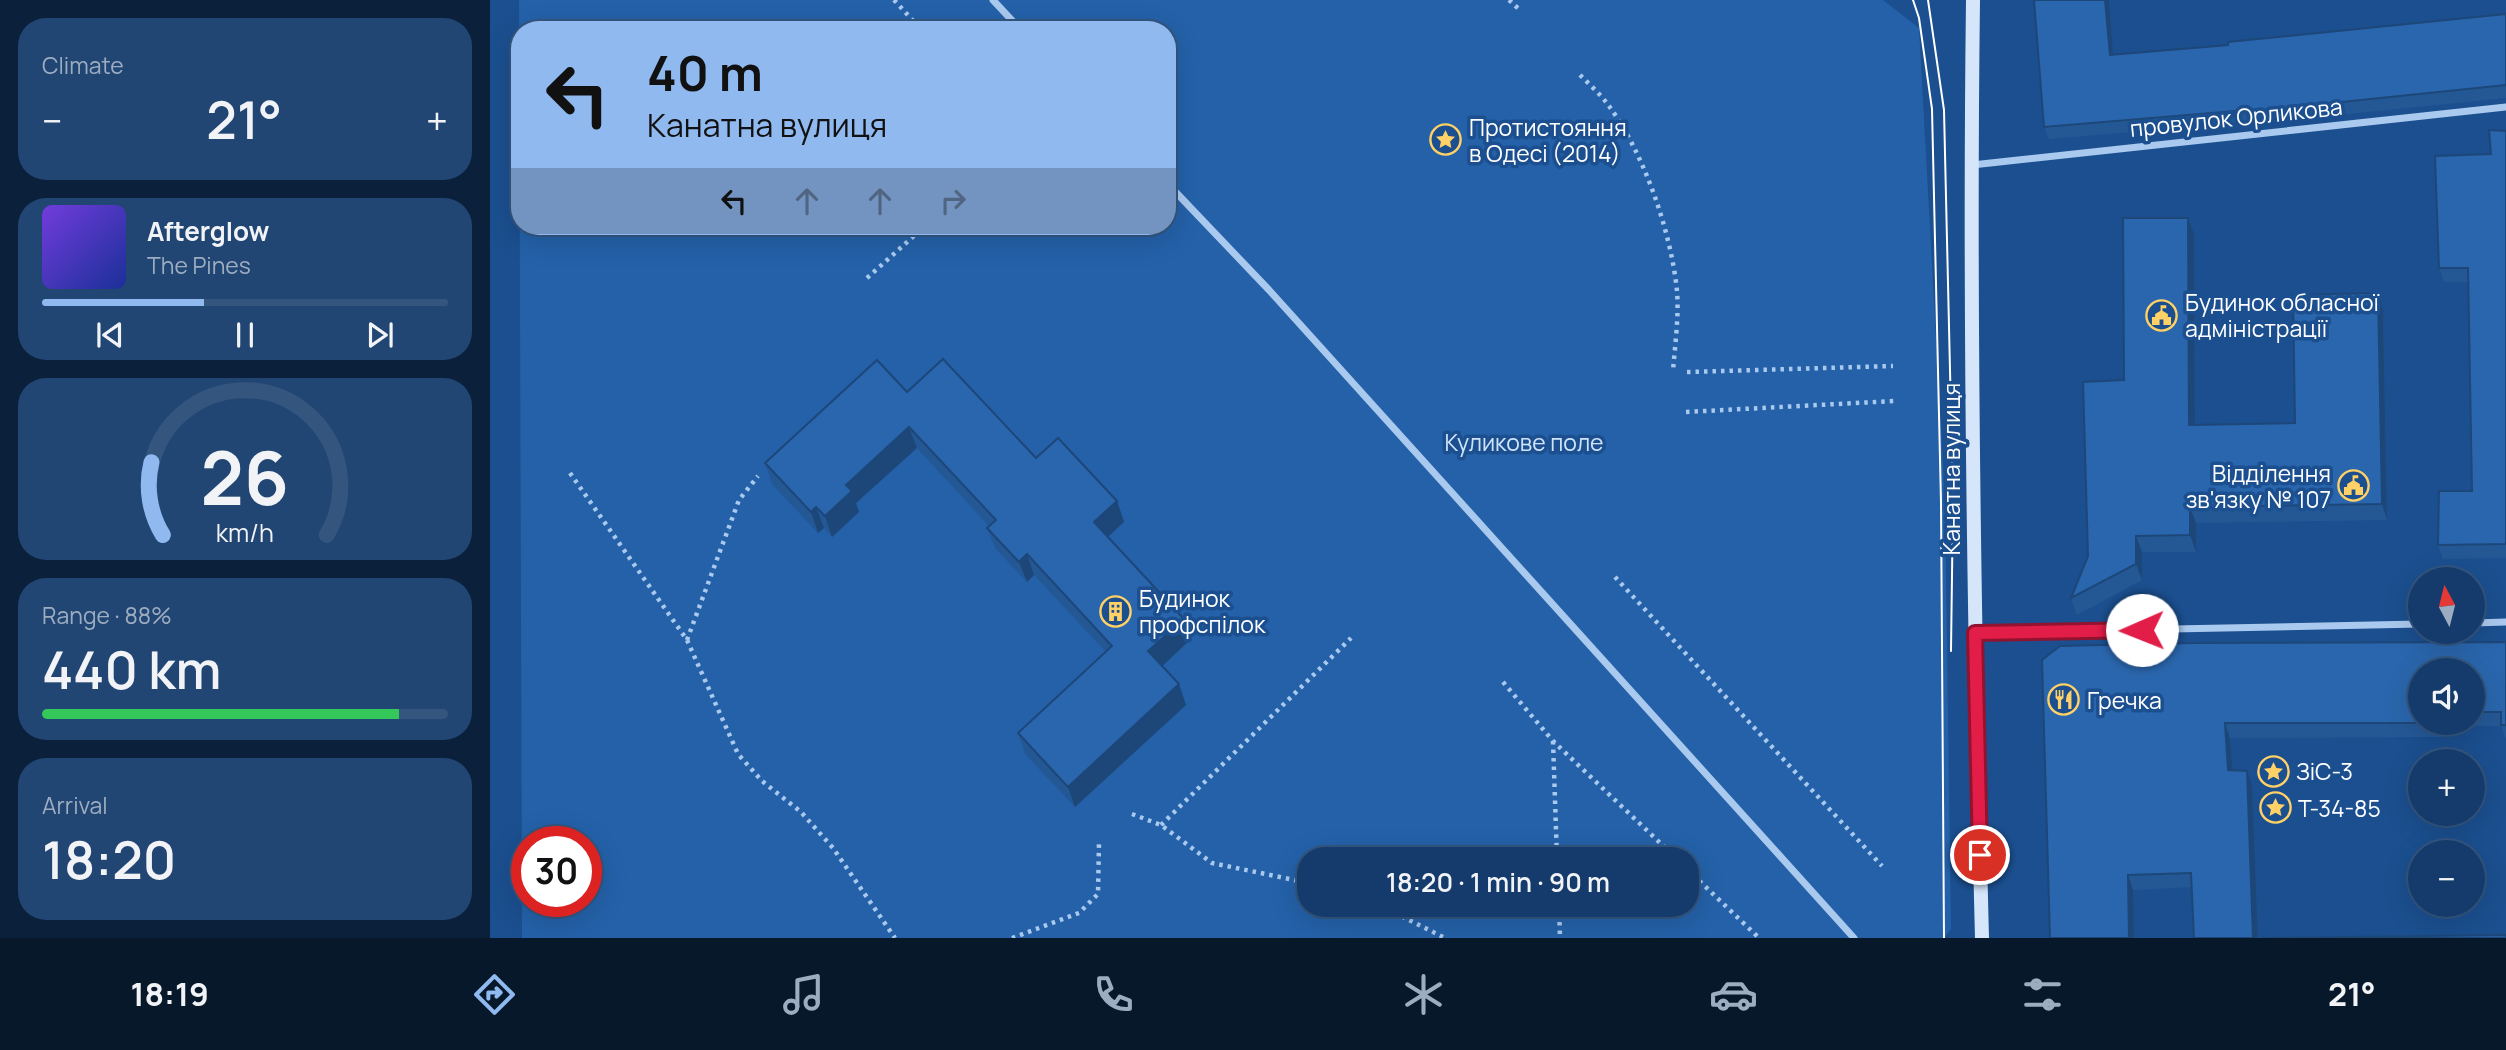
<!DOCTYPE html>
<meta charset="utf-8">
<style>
:root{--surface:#143b6b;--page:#214673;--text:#f1f3f6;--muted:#9dadc1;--line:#33557e;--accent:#90b9f0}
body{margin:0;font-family:Manrope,sans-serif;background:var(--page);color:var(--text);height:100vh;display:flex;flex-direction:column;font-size:26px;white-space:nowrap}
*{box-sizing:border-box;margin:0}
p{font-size:23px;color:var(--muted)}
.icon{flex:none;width:38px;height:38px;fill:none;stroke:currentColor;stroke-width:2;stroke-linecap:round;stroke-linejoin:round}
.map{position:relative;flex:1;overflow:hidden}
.panel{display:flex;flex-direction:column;gap:18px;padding:18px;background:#0b203b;width:490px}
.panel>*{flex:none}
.banner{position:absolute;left:21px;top:21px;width:665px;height:214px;border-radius:28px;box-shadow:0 7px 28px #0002,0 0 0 2px var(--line);background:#90b9f0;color:#111;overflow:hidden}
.needle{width:46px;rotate:353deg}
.controls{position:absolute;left:1918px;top:567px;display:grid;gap:14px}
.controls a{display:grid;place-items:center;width:77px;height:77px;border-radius:50%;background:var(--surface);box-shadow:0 7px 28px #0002,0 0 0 2px var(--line);font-size:35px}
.speed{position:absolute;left:21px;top:826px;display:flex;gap:14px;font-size:35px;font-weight:700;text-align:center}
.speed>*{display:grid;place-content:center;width:91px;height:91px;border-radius:50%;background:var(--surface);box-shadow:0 7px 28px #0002,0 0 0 2px var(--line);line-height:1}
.speed .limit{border:10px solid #d22;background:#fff;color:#111}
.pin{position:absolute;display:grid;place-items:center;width:60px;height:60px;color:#fff;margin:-30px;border:4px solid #fff;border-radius:50%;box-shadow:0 2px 7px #0007}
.me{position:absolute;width:77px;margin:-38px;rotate:269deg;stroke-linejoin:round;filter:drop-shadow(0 0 5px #0008)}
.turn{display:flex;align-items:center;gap:24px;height:147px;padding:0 21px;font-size:32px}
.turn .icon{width:91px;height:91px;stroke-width:2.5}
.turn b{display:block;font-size:49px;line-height:60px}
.lanes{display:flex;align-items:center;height:66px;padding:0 21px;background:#0003;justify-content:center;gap:35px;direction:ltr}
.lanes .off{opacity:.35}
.big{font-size:52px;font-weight:600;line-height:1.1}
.panel .tile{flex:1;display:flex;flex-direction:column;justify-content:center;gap:10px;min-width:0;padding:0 24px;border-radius:28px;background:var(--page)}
.panel .dial{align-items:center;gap:0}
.dial svg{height:182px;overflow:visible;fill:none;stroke:var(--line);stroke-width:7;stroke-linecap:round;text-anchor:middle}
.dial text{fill:var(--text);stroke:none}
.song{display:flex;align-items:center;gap:21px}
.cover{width:84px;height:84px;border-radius:10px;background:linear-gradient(135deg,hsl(260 70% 55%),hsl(230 70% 35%))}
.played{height:7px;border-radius:4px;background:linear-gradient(90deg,var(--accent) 40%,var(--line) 40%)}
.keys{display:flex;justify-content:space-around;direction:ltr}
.heat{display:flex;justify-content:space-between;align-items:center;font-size:38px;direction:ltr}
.charge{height:10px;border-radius:5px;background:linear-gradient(90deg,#34c759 88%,var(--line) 0)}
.trip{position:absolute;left:807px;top:847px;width:402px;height:70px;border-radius:28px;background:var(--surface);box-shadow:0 7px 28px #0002,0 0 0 2px var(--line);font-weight:600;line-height:70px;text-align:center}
.tab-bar{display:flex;height:112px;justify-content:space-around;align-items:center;background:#08182b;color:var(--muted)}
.tab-bar .icon{width:49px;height:49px}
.tab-bar .on{color:var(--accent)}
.tab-bar b{font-size:32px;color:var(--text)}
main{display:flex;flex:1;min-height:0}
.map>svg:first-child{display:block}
.green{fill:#2461a8;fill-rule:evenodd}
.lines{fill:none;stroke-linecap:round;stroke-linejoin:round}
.path{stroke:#a9c9ee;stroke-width:4.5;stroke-dasharray:3.5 5;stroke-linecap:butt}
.street{stroke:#a9c9ee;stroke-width:7}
.secondary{stroke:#d6e6fa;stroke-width:14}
.tram{stroke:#fff;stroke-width:2}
.wall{fill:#245895;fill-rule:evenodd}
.shaded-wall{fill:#1d4779}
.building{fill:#2a66ad;stroke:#1d4779;stroke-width:2}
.route-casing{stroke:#92132f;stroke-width:18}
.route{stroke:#e11d48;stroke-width:12}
.labels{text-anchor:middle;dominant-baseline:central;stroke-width:7;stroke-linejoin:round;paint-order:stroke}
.street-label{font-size:23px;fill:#fff;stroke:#1b4f8f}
.poi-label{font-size:23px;fill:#fff;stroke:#1b4f8f;text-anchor:start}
.park-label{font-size:23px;fill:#cfe3fa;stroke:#1b4f8f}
</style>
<main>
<section class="panel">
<div class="tile"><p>Climate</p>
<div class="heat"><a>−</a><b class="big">21°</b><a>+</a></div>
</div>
<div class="tile">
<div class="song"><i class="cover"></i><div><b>Afterglow</b><p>The Pines</p></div></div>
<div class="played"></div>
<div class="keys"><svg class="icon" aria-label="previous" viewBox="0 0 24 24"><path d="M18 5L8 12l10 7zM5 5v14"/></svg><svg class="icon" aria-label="pause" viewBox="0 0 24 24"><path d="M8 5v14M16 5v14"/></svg><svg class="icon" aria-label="next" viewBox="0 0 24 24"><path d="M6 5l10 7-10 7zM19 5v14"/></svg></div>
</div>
<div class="tile dial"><svg viewBox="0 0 100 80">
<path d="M14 69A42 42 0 1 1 86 69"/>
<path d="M14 69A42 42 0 0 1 9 37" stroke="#90b9f0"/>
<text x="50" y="56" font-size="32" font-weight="700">26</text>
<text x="50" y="72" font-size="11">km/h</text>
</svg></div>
<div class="tile"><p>Range · 88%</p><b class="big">440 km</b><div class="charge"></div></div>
<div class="tile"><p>Arrival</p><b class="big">18:20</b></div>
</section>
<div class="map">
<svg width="2016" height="938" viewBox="0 0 2016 938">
<rect width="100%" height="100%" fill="#1b4f8f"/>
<path class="green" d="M 29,0 L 1393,0 L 1429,28 L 1455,501 L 1461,929 L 1454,938 L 32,938 ZM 30,30 L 677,30 L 677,226 L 30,226 ZM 37,842 L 96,842 L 96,901 L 37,901 ZM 819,859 L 1197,859 L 1197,905 L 819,905 Z"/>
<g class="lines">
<g class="path">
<polyline points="404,0 427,25"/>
<polyline points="1019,0 1031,11"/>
<path d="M 1090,75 C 1099,84 1109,93 1116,102 C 1153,150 1181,231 1187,291 C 1189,317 1185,345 1183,371"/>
<polyline points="377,278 435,226"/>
<polyline points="1197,372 1403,366"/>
<polyline points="1196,412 1404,401"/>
<polyline points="80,473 197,640 248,754 272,781 311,812 343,848 405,938"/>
<polyline points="1125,577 1392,866"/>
<polyline points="197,640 249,500 268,476"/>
<polyline points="1013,682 1063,741 1187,859"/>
<polyline points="1063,741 1067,859"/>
<polyline points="642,814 671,825 722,863 819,883"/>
<polyline points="671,825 861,638"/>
<polyline points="1197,869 1269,938"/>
<polyline points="889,905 955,938"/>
<polyline points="1069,905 1070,938"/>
<polyline points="522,938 589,913 608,894 609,843"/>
</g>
<g class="street">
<polyline points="503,0 531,30"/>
<polyline points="1482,165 2016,107"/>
<polyline points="677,183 779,290 1364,938"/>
<polyline points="1983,623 2016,622"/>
<polyline points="1485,633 1930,624"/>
</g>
<path class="secondary" d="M 1483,0 C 1479,313 1484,625 1492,938"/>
<g class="tram">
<polyline points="1423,0 1429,18 1442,109 1451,502 1454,938"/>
<polyline points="1438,0 1454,110 1463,500 1461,651"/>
</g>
</g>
<g class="wall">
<polygon points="1619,0 1623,55 1738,45 2016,14 2016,98 1749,125 1749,123 1559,139 1554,127"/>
<polygon points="2016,131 2016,558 1953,559 1948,545 1982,491 1978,282 1954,282 1949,268 2001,154"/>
<polygon points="1704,234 1705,425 1805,423 1888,293 1893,309 1897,520 1706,523 1706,552 1652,552 1652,580 1587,615 1581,598 1598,556 1634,380"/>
<polygon points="417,392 627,501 634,522 618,537 694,619 701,639 672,666 696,705 585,807 535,754 528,733 616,652 544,575 537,582 505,548 497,528 499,526 427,448 366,503 369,512 342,537 334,528 328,533 282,484 275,463"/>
<path d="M 2016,642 L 2016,739 L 2011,726 L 1951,726 L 1951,737 L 1740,738 L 1743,771 L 1762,785 L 1768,938 L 1702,887 L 1643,890 L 1644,938 L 1560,938 L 1552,660 ZM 1983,670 L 1983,723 L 1930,723 Z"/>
</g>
<g class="shaded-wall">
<polygon points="1615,0 1619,0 1624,67 1620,55"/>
<polygon points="1698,218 1704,234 1705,441 1699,425"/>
<polygon points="1888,293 1893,309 1897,520 1892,504"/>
<polygon points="419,427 427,448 366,503 369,512 342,537 335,516 356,485"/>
<polygon points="627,501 634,522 611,543 604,522"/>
<polygon points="326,507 334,528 328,533 321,512"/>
<polygon points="1700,507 1706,523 1706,552 1700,535"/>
<polygon points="1646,536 1652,552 1652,580 1646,564"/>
<polygon points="537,554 544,575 537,582 529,562"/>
<polygon points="694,619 701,639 666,672 658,651"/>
<polygon points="689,684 696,705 585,807 578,787"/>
<polygon points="1735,723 1740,738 1744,785 1738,770"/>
<polygon points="1945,723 1949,723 1951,726 1951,737"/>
<polygon points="1757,771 1762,785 1768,938 1763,938"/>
<polygon points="1638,875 1643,890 1644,938 1639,938"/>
</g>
<g class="building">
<polygon points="1544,0 1615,0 1620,55 1738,45 1738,42 2016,14 2016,85 1745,113 1745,111 1554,127"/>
<polygon points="1999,130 2016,131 2016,544 1948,545 1949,491 1982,491 1978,268 1949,268 1945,156 2001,154"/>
<polygon points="1633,218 1698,218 1699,425 1805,423 1803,295 1888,293 1892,504 1700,507 1700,535 1646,536 1646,564 1581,598 1598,556 1593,382 1634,380"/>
<polygon points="453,359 546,458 568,438 627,501 604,522 694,619 658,651 689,684 578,787 528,733 622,646 537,554 529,562 497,528 506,520 419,427 356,485 362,491 335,516 326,507 321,512 275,463 387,360 417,392"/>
<polygon points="2016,642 2016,725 2011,725 2011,712 1983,712 1983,670 1930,670 1930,723 1735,723 1738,770 1757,771 1763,938 1704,938 1701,873 1638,875 1639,938 1560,938 1552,660 1570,646 1703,643"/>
<polygon points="2016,935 2016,938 1771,938"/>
</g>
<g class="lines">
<defs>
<polyline id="route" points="1490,855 1485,633 1652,630"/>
</defs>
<use href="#route" class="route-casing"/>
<use href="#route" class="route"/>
</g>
<defs>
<symbol id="sight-ring" viewBox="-11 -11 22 22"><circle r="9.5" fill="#1b4f8f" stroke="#ffd166" stroke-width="1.5"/><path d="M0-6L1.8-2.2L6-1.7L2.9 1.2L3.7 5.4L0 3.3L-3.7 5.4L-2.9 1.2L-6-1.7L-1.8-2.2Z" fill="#ffd166"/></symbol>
<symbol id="civic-ring" viewBox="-11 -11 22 22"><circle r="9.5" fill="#1b4f8f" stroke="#ffd166" stroke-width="1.5"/><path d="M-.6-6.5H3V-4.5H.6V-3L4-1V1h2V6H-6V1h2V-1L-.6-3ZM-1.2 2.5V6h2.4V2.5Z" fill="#ffd166"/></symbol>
<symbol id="building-ring" viewBox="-11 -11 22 22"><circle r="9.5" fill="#1b4f8f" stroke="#ffd166" stroke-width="1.5"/><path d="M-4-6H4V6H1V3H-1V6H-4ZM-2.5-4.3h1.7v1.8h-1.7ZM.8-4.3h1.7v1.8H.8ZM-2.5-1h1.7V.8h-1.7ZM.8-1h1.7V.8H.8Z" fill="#ffd166"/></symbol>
<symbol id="restaurant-ring" viewBox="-11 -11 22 22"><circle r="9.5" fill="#1b4f8f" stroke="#ffd166" stroke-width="1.5"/><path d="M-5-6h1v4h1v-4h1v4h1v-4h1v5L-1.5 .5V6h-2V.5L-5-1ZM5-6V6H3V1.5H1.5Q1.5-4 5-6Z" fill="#ffd166"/></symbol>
</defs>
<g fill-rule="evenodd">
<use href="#sight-ring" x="938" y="122" width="35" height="35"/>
<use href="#civic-ring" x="1654" y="298" width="35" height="35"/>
<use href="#civic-ring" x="1846" y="468" width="35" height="35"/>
<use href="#building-ring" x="608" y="594" width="35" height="35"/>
<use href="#restaurant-ring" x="1556" y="682" width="35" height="35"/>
<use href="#sight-ring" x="1766" y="754" width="35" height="35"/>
<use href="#sight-ring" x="1768" y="790" width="35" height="35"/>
</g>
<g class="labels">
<g class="street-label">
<text transform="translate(1746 117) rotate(-6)">провулок Орликова</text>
<text transform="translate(1461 469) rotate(-90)">Канатна вулиця</text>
</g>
<g class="poi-label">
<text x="979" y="127">Протистояння<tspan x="979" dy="26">в Одесі (2014)</tspan></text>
<text x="1695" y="302">Будинок обласної<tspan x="1695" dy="26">адміністрації</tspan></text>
<text x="1841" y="473" text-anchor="end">Відділення<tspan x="1841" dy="26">зв'язку № 107</tspan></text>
<text x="649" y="598">Будинок<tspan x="649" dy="26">профспілок</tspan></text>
<text x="1597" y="700">Гречка</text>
<text x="1806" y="771">ЗіС-3</text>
<text x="1808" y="808">Т-34-85</text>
</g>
<g class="park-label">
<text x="1034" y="442">Куликове поле</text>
</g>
</g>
</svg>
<div class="controls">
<a><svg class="needle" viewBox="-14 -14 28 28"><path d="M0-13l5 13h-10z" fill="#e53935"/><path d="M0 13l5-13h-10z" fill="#9dadc1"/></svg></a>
<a><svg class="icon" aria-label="sound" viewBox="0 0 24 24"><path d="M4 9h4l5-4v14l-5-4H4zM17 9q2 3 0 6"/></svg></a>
<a>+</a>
<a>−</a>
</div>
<div class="speed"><div class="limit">30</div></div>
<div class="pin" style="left:1490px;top:855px;background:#d93025"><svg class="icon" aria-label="arrive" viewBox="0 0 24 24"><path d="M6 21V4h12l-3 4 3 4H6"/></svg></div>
<svg class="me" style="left:1652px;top:630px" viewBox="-20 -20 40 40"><circle r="19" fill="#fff"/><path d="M0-13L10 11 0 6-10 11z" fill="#e11d48"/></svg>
<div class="trip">18:20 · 1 min · 90 m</div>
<div class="banner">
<div class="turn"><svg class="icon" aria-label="left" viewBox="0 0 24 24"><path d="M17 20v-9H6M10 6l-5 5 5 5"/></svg><div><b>40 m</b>Канатна вулиця</div></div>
<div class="lanes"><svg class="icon" aria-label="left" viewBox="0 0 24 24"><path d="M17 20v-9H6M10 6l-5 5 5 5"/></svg><svg class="icon off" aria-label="ahead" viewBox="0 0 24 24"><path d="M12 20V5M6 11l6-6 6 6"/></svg><svg class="icon off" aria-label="ahead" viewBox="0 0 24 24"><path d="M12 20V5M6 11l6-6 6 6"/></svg><svg class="icon off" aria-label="right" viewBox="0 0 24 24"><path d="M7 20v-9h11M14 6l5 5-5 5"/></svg></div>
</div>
</div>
</main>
<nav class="tab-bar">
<b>18:19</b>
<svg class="icon on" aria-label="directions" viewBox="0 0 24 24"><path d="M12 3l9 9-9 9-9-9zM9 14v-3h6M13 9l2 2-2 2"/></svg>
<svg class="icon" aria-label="music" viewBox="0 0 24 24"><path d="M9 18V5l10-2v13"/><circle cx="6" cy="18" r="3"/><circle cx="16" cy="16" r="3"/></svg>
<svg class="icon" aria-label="phone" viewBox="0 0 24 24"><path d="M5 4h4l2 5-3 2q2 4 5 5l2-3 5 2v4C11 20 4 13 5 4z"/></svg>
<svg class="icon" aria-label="climate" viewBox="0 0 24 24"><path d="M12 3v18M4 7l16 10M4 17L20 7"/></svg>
<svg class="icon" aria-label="car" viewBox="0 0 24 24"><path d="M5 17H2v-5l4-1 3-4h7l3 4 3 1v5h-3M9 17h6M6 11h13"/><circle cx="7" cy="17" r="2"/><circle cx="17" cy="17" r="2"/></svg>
<svg class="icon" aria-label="filters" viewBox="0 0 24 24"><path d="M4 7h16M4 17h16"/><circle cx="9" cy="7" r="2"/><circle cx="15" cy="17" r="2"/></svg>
<b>21°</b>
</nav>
